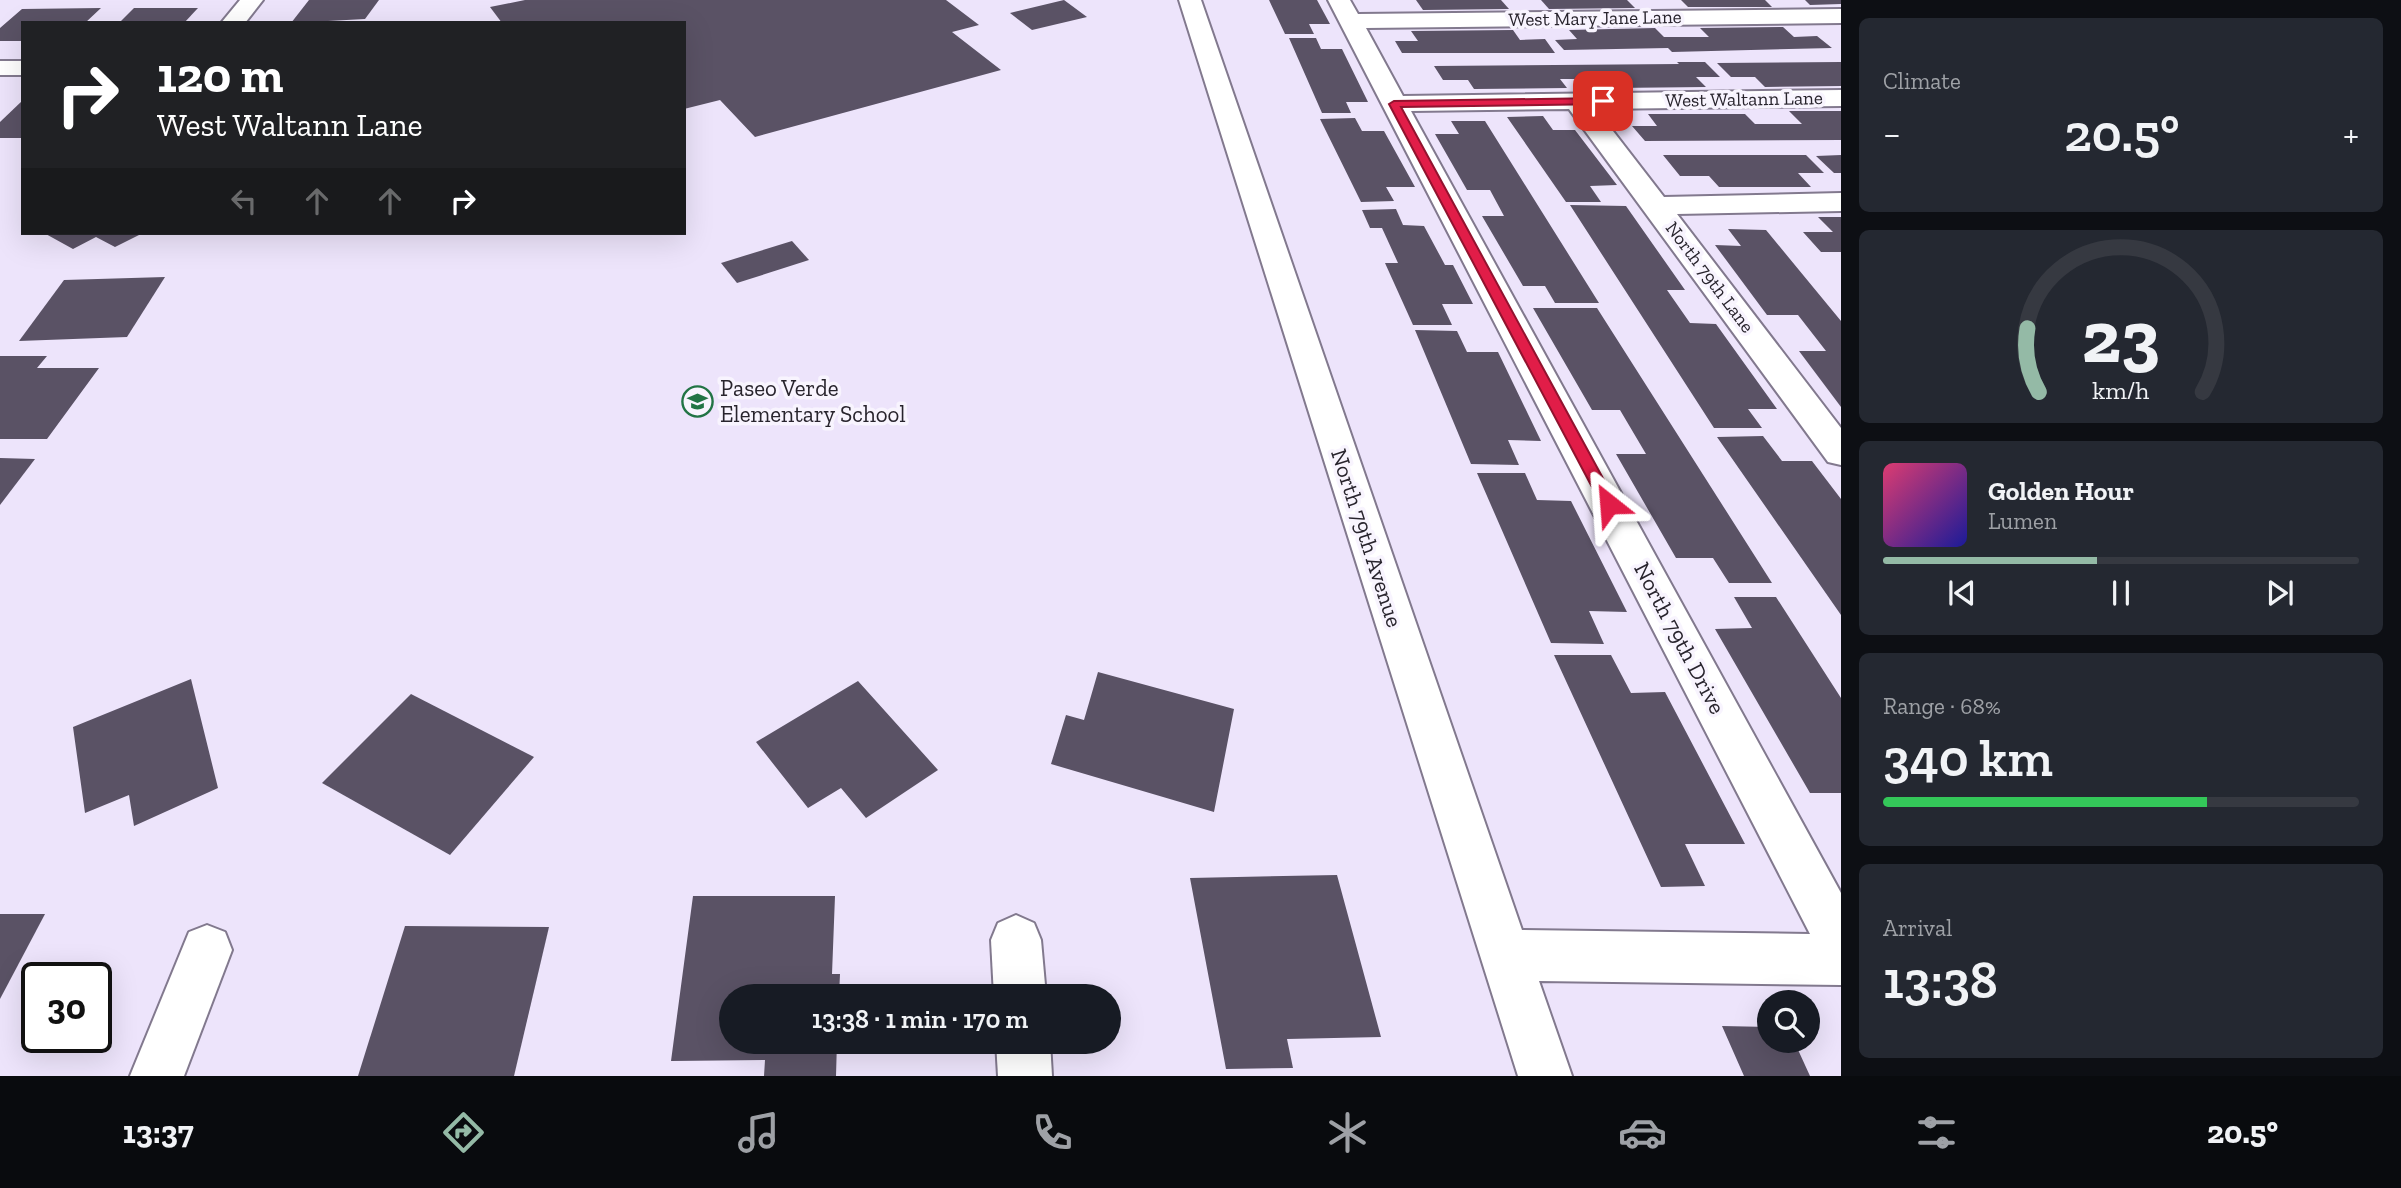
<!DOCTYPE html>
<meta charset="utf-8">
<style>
:root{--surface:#171b24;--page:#242831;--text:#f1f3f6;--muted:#9ea1a6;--line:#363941;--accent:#94baa6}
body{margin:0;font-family:"Zilla Slab",serif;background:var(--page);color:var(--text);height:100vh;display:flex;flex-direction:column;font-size:26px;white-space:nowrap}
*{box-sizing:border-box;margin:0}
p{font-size:23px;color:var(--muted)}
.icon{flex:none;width:38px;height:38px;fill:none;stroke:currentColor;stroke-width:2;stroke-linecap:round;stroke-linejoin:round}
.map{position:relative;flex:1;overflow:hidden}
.side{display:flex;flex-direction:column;gap:18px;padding:18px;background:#0d0f14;width:560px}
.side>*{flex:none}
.top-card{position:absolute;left:21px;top:21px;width:665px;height:214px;border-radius:0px;box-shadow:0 7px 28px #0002;background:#202124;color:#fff;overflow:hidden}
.tools{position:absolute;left:1757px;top:990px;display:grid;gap:14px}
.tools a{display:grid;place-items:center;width:63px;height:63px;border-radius:50%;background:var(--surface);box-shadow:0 7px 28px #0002;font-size:35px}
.speed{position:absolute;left:21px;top:962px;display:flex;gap:14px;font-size:35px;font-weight:700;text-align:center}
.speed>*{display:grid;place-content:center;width:91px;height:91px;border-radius:50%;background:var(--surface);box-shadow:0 7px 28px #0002;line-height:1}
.speed .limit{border:4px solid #111;border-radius:10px;background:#fff;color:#111}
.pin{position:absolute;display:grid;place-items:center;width:60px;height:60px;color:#fff;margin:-30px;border-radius:14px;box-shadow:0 4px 10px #0006}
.me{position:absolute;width:77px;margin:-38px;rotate:332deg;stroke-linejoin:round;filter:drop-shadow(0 0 5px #0008)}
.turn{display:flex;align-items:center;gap:24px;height:147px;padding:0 21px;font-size:32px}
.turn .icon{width:91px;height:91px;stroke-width:2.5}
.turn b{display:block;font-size:49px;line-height:60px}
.lanes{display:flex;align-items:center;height:66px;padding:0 21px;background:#0003;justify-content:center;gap:35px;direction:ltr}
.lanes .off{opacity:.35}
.big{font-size:52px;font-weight:600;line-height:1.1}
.side .card{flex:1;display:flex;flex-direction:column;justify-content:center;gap:10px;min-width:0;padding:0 24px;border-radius:10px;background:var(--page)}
.side .dial{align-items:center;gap:0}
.dial svg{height:182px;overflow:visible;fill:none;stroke:var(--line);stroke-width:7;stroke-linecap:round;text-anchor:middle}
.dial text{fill:var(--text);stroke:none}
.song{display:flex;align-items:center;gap:21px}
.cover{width:84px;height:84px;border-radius:10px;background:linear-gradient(135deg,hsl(340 70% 55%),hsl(240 70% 35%))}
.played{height:7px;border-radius:4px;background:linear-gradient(90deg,var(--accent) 45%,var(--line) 45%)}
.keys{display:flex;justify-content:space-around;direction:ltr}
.heat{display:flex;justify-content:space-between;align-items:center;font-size:38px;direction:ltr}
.charge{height:10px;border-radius:5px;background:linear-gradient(90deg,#34c759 68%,var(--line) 0)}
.trip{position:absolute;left:719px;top:984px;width:402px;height:70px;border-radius:35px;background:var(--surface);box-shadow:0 7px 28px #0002;font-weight:600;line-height:70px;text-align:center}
.tabs{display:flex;height:112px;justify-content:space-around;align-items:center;background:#090b0e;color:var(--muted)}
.tabs .icon{width:49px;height:49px}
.tabs .active{color:var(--accent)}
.tabs b{font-size:32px;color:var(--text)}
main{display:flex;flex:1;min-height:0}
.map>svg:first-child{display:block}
.building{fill:#5a5265}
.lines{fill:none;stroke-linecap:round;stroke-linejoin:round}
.minor-casing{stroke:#82798e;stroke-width:4}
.minor{fill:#fff;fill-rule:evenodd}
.route{fill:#e11d48;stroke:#92132f;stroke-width:2}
.labels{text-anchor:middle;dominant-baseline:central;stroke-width:7;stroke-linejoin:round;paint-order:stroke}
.far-street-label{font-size:19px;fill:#28242d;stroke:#f8f4fe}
.poi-label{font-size:23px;fill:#28242d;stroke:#f8f4fe;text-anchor:start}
.street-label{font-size:23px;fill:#28242d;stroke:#f8f4fe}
</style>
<main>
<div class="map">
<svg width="1841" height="1076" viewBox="0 0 1841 1076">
<rect width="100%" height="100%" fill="#ede4fb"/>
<g class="building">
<polygon points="309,0 379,0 365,19 291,23"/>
<polygon points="525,0 946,0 979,25 952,32 1001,70 755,137 720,100 684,109 684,23 502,23 490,7"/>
<polygon points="1064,0 1087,17 1032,30 1010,13"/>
<polygon points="1269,0 1317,0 1330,24 1309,24 1314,34 1285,34"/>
<polygon points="1416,0 1501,0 1509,9 1423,10"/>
<polygon points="1541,0 1627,0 1635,8 1549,9"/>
<polygon points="1681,0 1765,0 1772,7 1688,7"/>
<polygon points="1805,0 1841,0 1841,4 1810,5"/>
<polygon points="101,8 85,23 23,23 23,41 0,41 0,28 22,9"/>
<polygon points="134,8 198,8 184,23 119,23"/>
<polygon points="1783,27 1794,37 1817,36 1832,48 1672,52 1668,48 1564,50 1555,40 1577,39 1569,30 1655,28 1664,37 1709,37 1700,28"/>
<polygon points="1513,30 1520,40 1545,39 1555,53 1402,53 1395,41 1418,41 1411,31"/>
<polygon points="1289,38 1316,38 1321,49 1342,49 1368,102 1346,102 1351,113 1322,113"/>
<polygon points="1677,62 1705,62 1720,77 1696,77 1706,87 1613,88 1605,79 1560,79 1567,88 1474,89 1468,80 1443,80 1434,66 1679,64"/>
<polygon points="1841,62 1841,86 1765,87 1755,77 1731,77 1717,63"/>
<polygon points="23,100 23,138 0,138 0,122"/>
<polygon points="1789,111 1841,111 1841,140 1645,141 1632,126 1657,126 1648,114 1745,114 1755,124 1802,124"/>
<polygon points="1543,116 1553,130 1575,130 1617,185 1590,186 1601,202 1566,202 1507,117"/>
<polygon points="1355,118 1362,131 1384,131 1415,187 1386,187 1394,201 1361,202 1320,119"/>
<polygon points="1451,121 1485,121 1599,303 1555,303 1545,286 1523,286 1482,216 1504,216 1490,190 1467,190 1435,134 1459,134"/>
<polygon points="1663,155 1806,155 1824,173 1798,173 1811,187 1719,187 1709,176 1680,176"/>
<polygon points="1841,155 1841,173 1834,173 1816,156"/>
<polygon points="1570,205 1626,206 1685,290 1667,290 1690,323 1716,324 1777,409 1748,409 1762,428 1714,428"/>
<polygon points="1396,209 1403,225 1424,226 1445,265 1453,265 1473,304 1442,304 1452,325 1413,325 1385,263 1398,263 1382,228 1370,228 1362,210"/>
<polygon points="1818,217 1841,217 1841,252 1821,252 1803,232 1833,232"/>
<polygon points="1728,229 1766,230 1841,321 1841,407 1799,351 1826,351 1798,315 1767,315 1715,245 1741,246"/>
<polygon points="44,233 143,233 115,247 96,237 73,249"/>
<polygon points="792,241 809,260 737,283 721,263"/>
<polygon points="165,277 127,337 19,341 64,280"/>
<polygon points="1533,308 1597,308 1772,583 1729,583 1713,558 1676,558 1616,454 1646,454 1620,410 1592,410"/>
<polygon points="1415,330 1457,331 1467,352 1498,352 1541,441 1508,440 1519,465 1471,464"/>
<polygon points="0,356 47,356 37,368 99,368 47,439 0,439"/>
<polygon points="1763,436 1782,461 1812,461 1841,499 1841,615 1717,437"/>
<polygon points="0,458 35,459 0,505"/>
<polygon points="1477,473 1525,473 1537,500 1571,501 1627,612 1589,611 1604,644 1551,643"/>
<polygon points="1734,597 1776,597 1841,698 1841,793 1810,793 1715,629 1752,628"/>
<polygon points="1554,655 1611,655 1631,693 1665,692 1745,844 1685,844 1705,886 1661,887"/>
<polygon points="1098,672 1234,709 1214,812 1051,764 1066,715 1084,720"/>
<polygon points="191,679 218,788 134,826 129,795 85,813 73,727"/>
<polygon points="858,681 938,770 866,818 841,788 808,808 756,742"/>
<polygon points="411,694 534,757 450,855 322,783"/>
<polygon points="1337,875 1381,1037 1287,1039 1293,1068 1226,1069 1190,878"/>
<polygon points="693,896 835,896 832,974 840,974 839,996 732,996 732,1041 837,1041 836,1076 764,1076 765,1060 671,1061"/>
<polygon points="0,914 45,914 0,999"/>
<polygon points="405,926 549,927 514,1076 358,1076"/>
<polygon points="1722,1026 1769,1027 1769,1041 1794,1041 1810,1076 1744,1076"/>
</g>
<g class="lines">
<defs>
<g id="minor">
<polygon points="240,0 263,0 245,23 221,23"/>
<polygon points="1179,0 1201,0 1522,930 1810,934 1328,0 1350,0 1358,14 1841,9 1841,23 1366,28 1403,96 1841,90 1841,106 1596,109 1664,197 1841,193 1841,211 1677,214 1841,428 1841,465 1828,462 1569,109 1411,111 1841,893 1841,985 1539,981 1572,1076 1518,1076"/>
<rect x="0" y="61" width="23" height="14"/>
<polygon points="1016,915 1034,923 1041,940 1046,996 994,996 991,940 998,923"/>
<polygon points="207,925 225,932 232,950 184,1076 130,1076 189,932"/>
<polygon points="996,1041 1050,1041 1052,1076 998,1076"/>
</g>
</defs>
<use href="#minor" class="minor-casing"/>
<use href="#minor" class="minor"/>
</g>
<polygon class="route" points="1603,98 1608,101 1607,104 1401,107 1617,504 1609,510 1601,504 1389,104 1394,101"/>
<defs>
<symbol id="school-ring" viewBox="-11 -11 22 22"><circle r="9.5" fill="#f8f4fe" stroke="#227445" stroke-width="1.5"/><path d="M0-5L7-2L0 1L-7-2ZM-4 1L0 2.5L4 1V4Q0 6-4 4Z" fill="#227445"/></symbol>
</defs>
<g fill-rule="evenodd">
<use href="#school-ring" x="680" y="384" width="35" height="35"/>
</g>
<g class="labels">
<g class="far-street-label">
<text transform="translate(1595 18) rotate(-1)">West Mary Jane Lane</text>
<text transform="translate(1744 99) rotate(-1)">West Waltann Lane</text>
<text transform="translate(1710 277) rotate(53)">North 79th Lane</text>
</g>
<g class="poi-label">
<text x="720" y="388">Paseo Verde<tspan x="720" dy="26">Elementary School</tspan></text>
</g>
<g class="street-label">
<text transform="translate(1367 538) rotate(72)">North 79th Avenue</text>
<text transform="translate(1680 638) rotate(62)">North 79th Drive</text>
</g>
</g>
</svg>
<div class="tools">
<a><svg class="icon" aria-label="search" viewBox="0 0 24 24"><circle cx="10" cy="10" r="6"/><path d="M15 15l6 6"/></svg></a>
</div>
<div class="speed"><div class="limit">30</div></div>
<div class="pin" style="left:1603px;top:101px;background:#d93025"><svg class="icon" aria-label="arrive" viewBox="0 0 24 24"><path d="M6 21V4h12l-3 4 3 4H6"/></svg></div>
<svg class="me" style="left:1609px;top:504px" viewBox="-20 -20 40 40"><path d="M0-17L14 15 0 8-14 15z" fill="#e11d48" stroke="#fff" stroke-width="4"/></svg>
<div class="trip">13:38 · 1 min · 170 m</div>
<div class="top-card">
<div class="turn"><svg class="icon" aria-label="right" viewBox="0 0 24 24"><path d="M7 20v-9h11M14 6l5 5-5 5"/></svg><div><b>120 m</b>West Waltann Lane</div></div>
<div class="lanes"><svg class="icon off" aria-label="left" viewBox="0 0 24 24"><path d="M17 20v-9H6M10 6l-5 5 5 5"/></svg><svg class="icon off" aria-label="ahead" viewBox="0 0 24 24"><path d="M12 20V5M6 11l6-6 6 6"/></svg><svg class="icon off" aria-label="ahead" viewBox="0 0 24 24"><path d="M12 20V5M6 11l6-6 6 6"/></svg><svg class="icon" aria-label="right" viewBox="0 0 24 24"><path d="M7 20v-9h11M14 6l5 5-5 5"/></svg></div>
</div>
</div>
<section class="side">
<div class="card"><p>Climate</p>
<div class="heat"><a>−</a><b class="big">20.5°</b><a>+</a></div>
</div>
<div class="card dial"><svg viewBox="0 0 100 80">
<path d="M14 69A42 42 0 1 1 86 69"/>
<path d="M14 69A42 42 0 0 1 9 41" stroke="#94baa6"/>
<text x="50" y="56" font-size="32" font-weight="700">23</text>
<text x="50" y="72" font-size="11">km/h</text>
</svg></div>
<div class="card">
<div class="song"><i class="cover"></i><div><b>Golden Hour</b><p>Lumen</p></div></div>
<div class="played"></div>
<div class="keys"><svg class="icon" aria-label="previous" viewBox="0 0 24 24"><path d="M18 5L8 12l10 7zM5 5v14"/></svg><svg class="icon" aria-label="pause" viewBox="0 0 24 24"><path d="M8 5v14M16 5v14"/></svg><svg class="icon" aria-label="next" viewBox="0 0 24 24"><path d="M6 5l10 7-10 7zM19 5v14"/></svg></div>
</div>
<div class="card"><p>Range · 68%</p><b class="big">340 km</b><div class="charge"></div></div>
<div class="card"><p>Arrival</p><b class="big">13:38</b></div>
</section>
</main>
<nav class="tabs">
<b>13:37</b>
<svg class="icon active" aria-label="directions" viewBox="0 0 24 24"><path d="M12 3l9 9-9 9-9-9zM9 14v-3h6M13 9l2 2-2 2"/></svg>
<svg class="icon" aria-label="music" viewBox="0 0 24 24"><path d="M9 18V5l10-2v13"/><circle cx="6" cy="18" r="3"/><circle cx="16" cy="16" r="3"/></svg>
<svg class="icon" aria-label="phone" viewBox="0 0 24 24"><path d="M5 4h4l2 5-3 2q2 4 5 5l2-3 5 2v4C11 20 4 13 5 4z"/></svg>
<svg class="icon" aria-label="climate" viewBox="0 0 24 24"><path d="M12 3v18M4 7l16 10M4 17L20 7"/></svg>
<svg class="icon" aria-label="car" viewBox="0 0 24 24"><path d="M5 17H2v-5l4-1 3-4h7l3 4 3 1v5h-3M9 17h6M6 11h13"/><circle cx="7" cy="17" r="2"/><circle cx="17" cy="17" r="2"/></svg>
<svg class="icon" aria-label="filters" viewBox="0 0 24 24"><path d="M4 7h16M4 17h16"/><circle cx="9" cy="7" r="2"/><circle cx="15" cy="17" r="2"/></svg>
<b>20.5°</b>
</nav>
